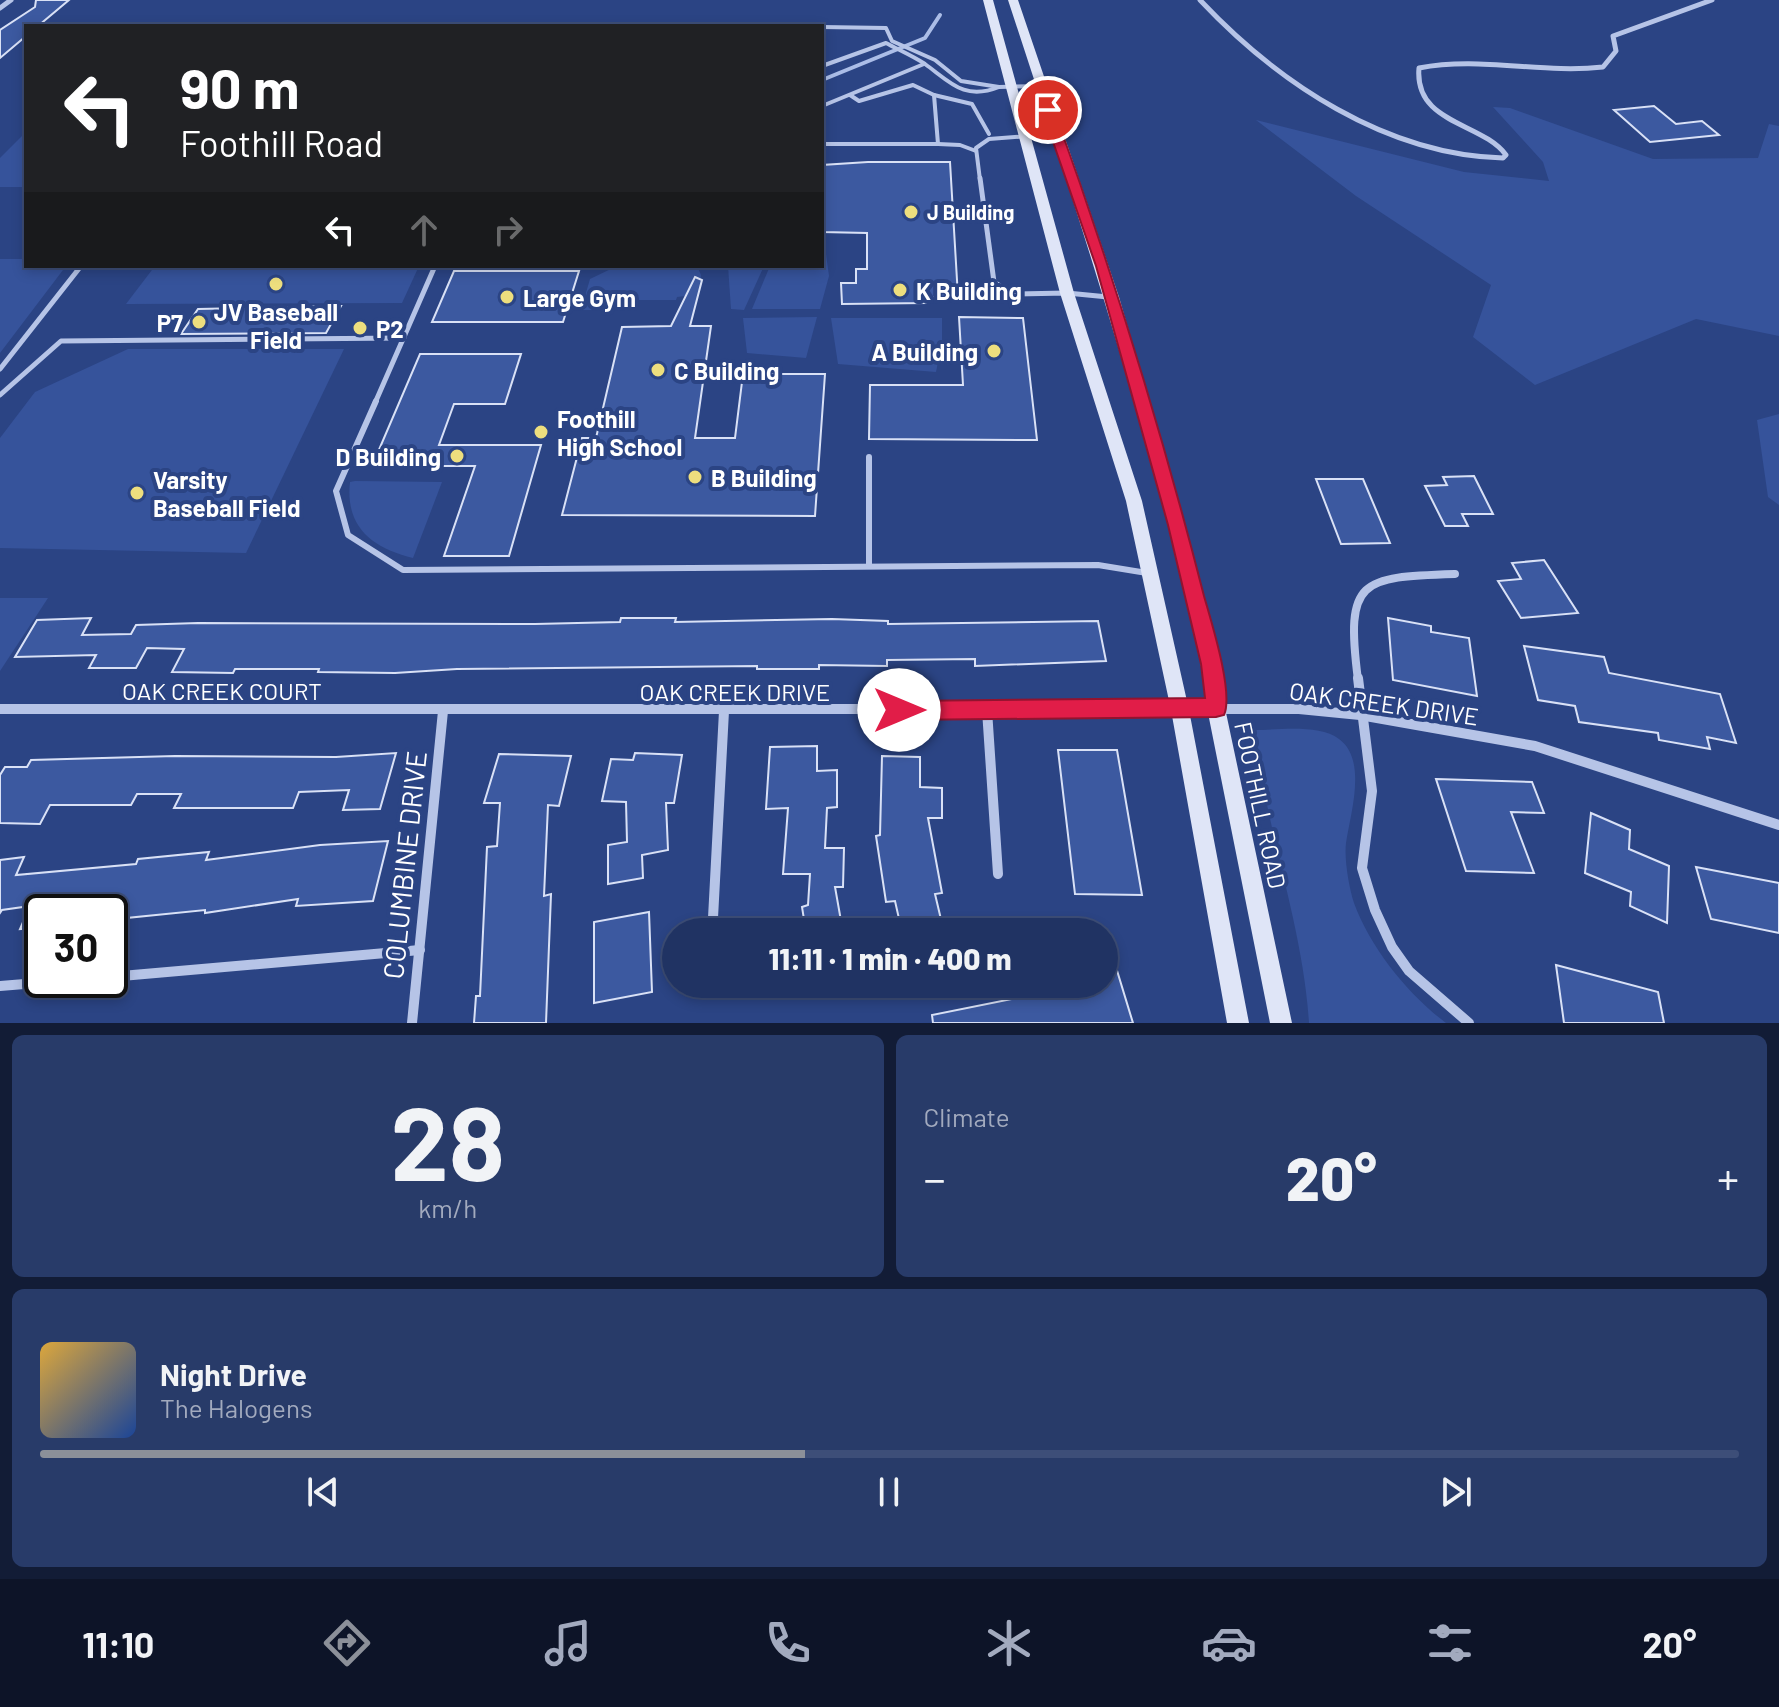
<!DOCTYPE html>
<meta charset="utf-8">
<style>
:root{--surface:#203363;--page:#283b69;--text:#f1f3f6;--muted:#a2aabe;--line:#3d4e78;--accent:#8c9099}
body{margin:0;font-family:Barlow,sans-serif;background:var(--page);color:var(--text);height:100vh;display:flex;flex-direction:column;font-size:30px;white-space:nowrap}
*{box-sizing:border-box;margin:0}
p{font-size:26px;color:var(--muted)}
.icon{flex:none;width:44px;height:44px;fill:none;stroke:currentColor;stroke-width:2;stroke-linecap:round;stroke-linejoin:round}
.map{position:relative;height:1023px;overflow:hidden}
.details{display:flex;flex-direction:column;gap:12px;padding:12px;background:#121c36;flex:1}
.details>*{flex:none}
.top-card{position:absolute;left:24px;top:24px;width:800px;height:244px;border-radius:0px;box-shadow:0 4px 12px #0003,0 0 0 2px var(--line);background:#202124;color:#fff;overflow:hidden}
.speed{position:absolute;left:24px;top:894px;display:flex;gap:16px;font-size:40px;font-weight:700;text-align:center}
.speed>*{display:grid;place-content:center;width:104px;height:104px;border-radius:50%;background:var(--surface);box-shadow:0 4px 12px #0003,0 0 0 2px var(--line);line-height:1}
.speed .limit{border:4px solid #111;border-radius:12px;background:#fff;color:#111}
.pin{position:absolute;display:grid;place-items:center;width:68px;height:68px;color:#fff;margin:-34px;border:4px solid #fff;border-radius:50%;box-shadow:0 2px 8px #0007}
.me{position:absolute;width:88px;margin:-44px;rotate:90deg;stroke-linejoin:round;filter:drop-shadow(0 0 6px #0008)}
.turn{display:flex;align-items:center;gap:28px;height:168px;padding:0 24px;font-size:36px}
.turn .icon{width:104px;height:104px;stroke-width:2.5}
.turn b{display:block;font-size:56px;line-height:68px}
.lanes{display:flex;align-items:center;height:76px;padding:0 24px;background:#0003;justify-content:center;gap:40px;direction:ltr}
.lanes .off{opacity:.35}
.big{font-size:60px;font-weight:800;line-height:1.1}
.details .widget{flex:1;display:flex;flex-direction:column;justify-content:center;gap:12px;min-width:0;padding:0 28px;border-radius:12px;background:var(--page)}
.details .dial{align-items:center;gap:0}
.dial b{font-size:104px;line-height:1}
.song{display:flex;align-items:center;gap:24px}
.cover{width:96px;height:96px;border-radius:12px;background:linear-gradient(135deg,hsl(40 70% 55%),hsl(220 70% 35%))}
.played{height:8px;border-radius:4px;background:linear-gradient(90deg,var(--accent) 45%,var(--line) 45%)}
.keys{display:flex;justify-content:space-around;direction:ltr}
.heat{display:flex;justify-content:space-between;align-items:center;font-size:44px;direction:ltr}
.details .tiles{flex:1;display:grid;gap:12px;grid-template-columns:1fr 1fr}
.widget:last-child{grid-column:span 2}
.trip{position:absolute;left:662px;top:918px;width:456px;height:80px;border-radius:40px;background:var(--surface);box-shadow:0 4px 12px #0003,0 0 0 2px var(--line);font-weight:800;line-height:80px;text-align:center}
.tabs{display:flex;height:128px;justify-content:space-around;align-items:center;background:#0d1428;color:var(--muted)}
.tabs .icon{width:56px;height:56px}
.tabs .active{color:var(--accent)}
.tabs b{font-size:36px;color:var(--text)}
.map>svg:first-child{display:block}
.green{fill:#36539b}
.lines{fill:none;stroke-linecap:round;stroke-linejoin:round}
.stream{stroke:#abbde7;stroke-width:4}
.building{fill:#3c59a0;stroke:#d9e1f6;stroke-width:2}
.service-far2{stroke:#b6c4e7;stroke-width:4}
.service-far1{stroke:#b6c4e7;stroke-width:5}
.service{stroke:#b6c4e7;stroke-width:6}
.minor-far2{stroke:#b6c4e7;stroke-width:5}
.minor-far1{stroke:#b6c4e7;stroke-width:8}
.minor{stroke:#b6c4e7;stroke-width:10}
.secondary{fill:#dfe5f7;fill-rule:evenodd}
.route{fill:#e11d48;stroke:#92132f;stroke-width:2}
.poi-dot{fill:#edde7e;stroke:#2b4484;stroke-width:3}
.labels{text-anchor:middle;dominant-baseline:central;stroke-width:8;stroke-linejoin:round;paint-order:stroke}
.far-poi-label{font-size:20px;font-weight:bold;fill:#fff;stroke:#2b4484;text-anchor:start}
.poi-label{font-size:24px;font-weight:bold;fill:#fff;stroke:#2b4484;text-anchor:start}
.street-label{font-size:24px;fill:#fff;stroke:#2b4484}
.near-street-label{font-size:28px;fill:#fff;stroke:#2b4484}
</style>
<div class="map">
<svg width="1779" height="1023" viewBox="0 0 1779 1023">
<rect width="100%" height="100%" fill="#2b4484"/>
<g class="green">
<polygon points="1493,107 1510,108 1653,159 1758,158 1769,124 1779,126 1779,336 1696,319 1535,385 1473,337 1491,285 1356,196 1256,120 1464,172 1549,181 1543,162"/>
<polygon points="26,132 26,187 0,187 0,158"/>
<polygon points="822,254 826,254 829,276 820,309 752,309 770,266 822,266"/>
<polygon points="0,259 26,259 26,266 66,266 0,353"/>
<polygon points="155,266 419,266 402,303 126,304"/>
<polygon points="617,266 697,266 701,275 700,287 689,287 685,296 677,297 676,300 629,300 628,305 619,310 581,310 590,279"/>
<polygon points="728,266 764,266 744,310 731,309"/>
<polygon points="817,317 806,358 747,353 743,318"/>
<polygon points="831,318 942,318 942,342 936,372 838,364"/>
<polygon points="128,349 344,349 246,553 0,548 0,438 35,392"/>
<polygon points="1779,414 1779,505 1768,497 1757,420"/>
<path d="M 355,481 L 442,482 L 413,558 C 372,548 345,527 350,482 Z"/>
<polygon points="0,598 48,598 0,671"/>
<path d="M 1255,730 C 1279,730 1319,724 1339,739 C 1368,760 1350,815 1346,843 C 1344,859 1349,888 1354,903 C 1371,949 1408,994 1446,1023 L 1309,1023 C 1303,924 1265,829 1255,730 Z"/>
</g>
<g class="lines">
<polyline class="stream" points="822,80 925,38 940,15"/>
</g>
<g class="building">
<polygon points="36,0 69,0 38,26 26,26 26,36 0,58 0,30 35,7"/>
<polygon points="1654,106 1676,124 1702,121 1719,135 1650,142 1614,110"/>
<polygon points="868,162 950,162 958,297 926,297 926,303 842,304 841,283 856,283 856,269 867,269 867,233 822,232 822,165"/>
<polygon points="454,271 579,271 563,322 432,322"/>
<polygon points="695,277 702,280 690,326 711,326 695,438 735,438 743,374 825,374 815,516 562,515 582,438 596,438 622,327 671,326"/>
<polygon points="341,306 326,333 181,334 198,309"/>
<polygon points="959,317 1023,318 1037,440 869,439 870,385 963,385"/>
<polygon points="420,354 521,354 505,404 454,404 439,445 541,445 509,556 444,556 475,466 372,466"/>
<polygon points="1474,476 1493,514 1462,514 1468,526 1445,526 1425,486 1447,485 1443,477"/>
<polygon points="1316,479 1363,479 1390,543 1341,544"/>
<polygon points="1544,560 1578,613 1521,618 1498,581 1521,579 1512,563"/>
<polygon points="91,618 82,635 131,634 136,625 198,623 535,624 620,622 621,618 676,618 675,622 832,619 888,621 888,624 1098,621 1106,661 975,666 975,659 887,660 887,666 819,665 819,669 757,669 757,666 457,669 395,673 318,672 319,669 235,669 233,673 172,672 184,649 147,648 136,668 89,668 96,655 15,657 37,620"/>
<polygon points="1388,618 1431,626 1431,632 1469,638 1477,696 1393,680"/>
<polygon points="1524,646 1604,657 1609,673 1720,694 1736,743 1707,737 1710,749 1659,740 1658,733 1579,722 1575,706 1538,700"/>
<polygon points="817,746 817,771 837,770 837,807 827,808 825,848 844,848 843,887 835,887 843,932 806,932 802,907 808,905 810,874 783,874 788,808 766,809 770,747"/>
<polygon points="1058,750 1117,750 1142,895 1075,894"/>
<polygon points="396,753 380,809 343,810 349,790 299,792 293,808 174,808 181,794 137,794 131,805 50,805 40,824 0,823 0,775 5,767 27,767 31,760 175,756 336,757"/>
<polygon points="635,753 682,755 674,803 666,803 668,850 642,855 643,878 608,884 608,845 627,842 626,802 602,801 611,759 633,760"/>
<polygon points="499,754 571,756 559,806 548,805 544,896 551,894 546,1023 474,1023 476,996 480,996 487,847 497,846 500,803 484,803"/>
<polygon points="882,756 920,757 920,787 942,788 942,818 928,818 942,893 935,894 944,932 902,932 895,901 886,902 876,836 880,835"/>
<polygon points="1436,779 1532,782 1544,813 1511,812 1534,873 1466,871"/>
<polygon points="1591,813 1630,830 1629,849 1669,866 1667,923 1630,906 1631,892 1585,873"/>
<polygon points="388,841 373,901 296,906 298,899 205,913 205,910 116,919 118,912 42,912 42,927 20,929 30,906 2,910 0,913 0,860 24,857 16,875 136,864 138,859 209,852 206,860 320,845"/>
<polygon points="1696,867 1779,883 1779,933 1711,919"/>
<polygon points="649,912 652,992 594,1003 594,922"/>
<polygon points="1104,941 1108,941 1133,1023 933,1023 932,1015 1051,991 1050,984 1104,984"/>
<polygon points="1556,965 1658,992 1664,1023 1564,1023"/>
</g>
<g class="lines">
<g class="service-far2">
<polyline points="822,27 886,28 892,41 935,60 961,81 999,87 1040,86"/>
<path d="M 822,66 L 886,43 C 899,50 913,56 925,64 C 950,82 964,101 999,87"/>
<polyline points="850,95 859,101 913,85 934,95 972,104 989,134"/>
<polyline points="822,106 924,64"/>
<polyline points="822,144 938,144 934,95"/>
<polyline points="938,144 960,145 976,151"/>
<polyline points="980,180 976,148 989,139 1056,134"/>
</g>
<g class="service-far1">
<polyline points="980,178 994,282 1013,294 1067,293 1108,297"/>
<polyline points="0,369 81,266"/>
<polyline points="0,395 61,341 404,338"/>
<polyline points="375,403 435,266"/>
</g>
<g class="service">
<polyline points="376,401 336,491 348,535 403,570 1098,565 1147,573"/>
<polyline points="869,457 869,566"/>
</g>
<g class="minor-far2">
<path d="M 1200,0 C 1278,83 1386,155 1503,158 L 1506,155 C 1482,122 1414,124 1419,68 C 1480,56 1541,74 1603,67 L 1616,51 L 1613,36 L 1712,0"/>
<polyline points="0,8 11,0"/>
</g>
<path class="minor-far1" d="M 1358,680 C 1345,579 1360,577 1455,574"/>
<g class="minor">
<polyline points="1358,678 1372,791 1362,868 1375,910 1392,947 1409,971 1469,1023"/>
<polyline points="0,709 1299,709 1360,715 1535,746 1779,825"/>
<polyline points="987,710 998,874"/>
<polyline points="713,918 724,711"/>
<polyline points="110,977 420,950"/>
<polyline points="0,986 73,980"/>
<polyline points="412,1023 443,711"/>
</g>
<g class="secondary">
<polygon points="983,0 993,0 1074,293 1142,501 1189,710 1249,1023 1227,1023 1171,710 1126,501 1060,293"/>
<path d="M 1008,0 L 1018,0 L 1119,297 L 1185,525 L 1220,664 L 1225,708 L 1292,1023 L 1270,1023 L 1207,708 C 1197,620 1171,533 1147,447 C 1105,297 1057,149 1008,0 Z"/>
</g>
</g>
<path class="route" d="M 1048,106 L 1054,110 C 1112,270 1162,432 1204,596 C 1211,621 1234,693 1224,715 L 1216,717 L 899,720 L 892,717 L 889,710 L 892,704 L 899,701 L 1205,698 L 1201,664 L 1168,525 L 1096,266 L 1042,110 Z"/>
<g class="poi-dot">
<circle cx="911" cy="212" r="8"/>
<circle cx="276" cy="284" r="8"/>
<circle cx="900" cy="290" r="8"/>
<circle cx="507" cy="297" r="8"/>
<circle cx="199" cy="322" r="8"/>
<circle cx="360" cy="328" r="8"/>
<circle cx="994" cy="351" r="8"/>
<circle cx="658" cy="370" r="8"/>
<circle cx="541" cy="432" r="8"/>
<circle cx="457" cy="456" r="8"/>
<circle cx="695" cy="477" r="8"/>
<circle cx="137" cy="493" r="8"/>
</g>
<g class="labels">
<g class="far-poi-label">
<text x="927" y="212">J Building</text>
</g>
<g class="poi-label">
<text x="916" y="290">K Building</text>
<text x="523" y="297">Large Gym</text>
<text x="276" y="311" text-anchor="middle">JV Baseball<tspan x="276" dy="28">Field</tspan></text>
<text x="183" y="322" text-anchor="end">P7</text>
<text x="376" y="328">P2</text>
<text x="978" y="351" text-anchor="end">A Building</text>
<text x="674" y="370">C Building</text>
<text x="557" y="418">Foothill<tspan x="557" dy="28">High School</tspan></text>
<text x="441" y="456" text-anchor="end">D Building</text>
<text x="711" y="477">B Building</text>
<text x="153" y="479">Varsity<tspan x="153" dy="28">Baseball Field</tspan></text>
</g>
<g class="street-label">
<text x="222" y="690">OAK CREEK COURT</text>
<text x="735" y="691">OAK CREEK DRIVE</text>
<text transform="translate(1384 703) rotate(8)">OAK CREEK DRIVE</text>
<text transform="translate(1261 805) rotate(78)">FOOTHILL ROAD</text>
</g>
<g class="near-street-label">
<text transform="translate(404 865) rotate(-84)">COLUMBINE DRIVE</text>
</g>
</g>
</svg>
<div class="speed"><div class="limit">30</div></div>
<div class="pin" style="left:1048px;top:110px;background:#d93025"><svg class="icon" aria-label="arrive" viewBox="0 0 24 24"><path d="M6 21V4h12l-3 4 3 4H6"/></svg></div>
<svg class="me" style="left:899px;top:710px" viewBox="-20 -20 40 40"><circle r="19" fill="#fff"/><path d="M0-13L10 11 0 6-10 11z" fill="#e11d48"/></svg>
<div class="trip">11:11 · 1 min · 400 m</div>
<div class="top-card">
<div class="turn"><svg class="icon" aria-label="left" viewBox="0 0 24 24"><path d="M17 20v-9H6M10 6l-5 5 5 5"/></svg><div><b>90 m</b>Foothill Road</div></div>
<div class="lanes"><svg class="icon" aria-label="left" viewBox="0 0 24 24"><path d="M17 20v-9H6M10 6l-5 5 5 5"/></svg><svg class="icon off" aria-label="ahead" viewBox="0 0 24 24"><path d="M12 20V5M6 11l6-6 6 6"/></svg><svg class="icon off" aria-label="right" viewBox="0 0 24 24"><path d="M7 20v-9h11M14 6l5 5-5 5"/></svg></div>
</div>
</div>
<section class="details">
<div class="tiles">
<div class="widget dial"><b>28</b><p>km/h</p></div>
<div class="widget"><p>Climate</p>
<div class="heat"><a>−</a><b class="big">20°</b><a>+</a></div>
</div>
<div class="widget">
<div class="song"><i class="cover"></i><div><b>Night Drive</b><p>The Halogens</p></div></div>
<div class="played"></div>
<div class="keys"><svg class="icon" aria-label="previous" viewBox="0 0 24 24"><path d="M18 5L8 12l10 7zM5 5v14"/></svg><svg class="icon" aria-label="pause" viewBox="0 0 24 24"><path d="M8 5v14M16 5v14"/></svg><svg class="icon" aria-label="next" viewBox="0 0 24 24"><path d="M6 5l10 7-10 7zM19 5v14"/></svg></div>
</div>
</div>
</section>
<nav class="tabs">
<b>11:10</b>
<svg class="icon active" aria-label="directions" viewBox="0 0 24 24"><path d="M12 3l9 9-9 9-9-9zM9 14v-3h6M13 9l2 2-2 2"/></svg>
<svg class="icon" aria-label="music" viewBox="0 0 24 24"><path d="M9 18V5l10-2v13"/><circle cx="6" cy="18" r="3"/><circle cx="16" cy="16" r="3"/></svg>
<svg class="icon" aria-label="phone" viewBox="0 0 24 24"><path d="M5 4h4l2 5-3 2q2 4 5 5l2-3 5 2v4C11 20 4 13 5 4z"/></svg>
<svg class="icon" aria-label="climate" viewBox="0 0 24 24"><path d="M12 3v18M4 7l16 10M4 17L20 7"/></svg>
<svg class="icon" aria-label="car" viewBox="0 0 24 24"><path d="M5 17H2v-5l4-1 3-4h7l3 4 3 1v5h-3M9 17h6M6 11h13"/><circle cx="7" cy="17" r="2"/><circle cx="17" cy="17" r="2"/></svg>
<svg class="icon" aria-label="filters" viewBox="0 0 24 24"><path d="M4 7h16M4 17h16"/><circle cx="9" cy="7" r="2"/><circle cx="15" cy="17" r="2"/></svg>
<b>20°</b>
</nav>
